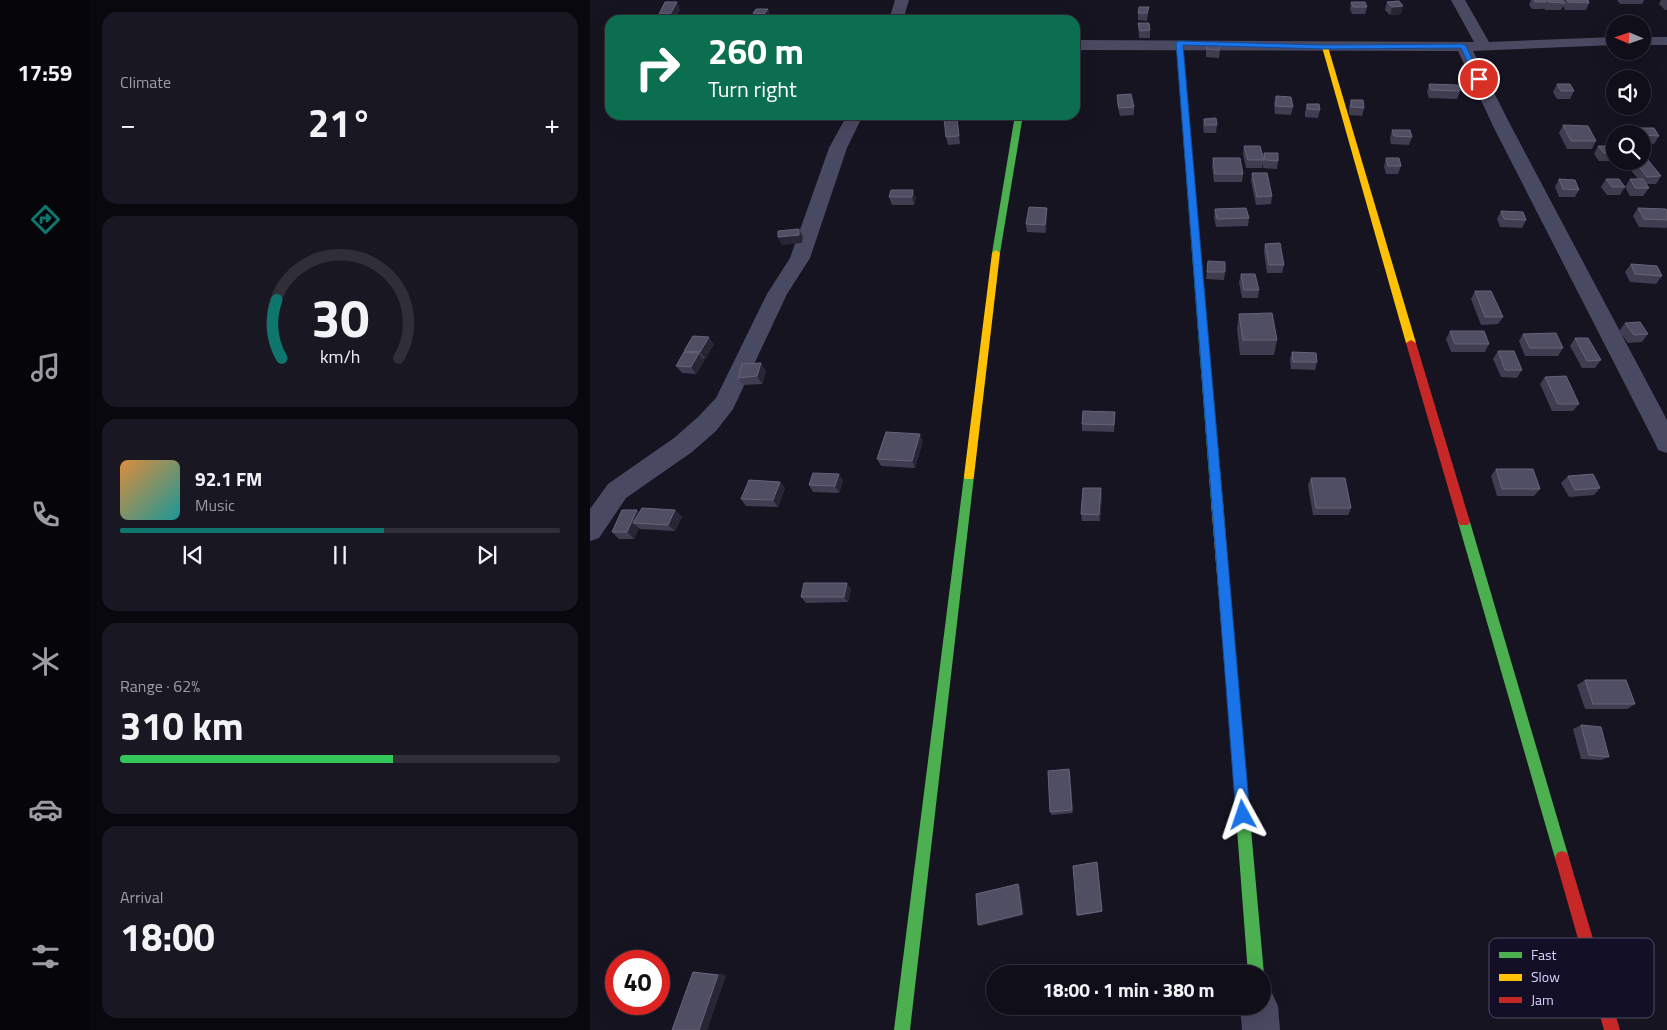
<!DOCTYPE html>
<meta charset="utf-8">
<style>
:root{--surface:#100f19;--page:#191822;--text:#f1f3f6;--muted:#9c9ca2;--line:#302f38;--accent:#0f766e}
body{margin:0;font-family:"Titillium Web",sans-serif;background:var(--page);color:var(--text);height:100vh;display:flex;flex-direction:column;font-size:19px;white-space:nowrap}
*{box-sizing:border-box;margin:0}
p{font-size:16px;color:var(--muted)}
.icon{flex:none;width:28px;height:28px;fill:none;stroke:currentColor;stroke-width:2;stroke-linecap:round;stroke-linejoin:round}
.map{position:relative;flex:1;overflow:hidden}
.drawer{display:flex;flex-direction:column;gap:12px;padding:12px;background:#09080e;width:500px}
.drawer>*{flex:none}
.hud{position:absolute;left:15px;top:15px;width:475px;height:105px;border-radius:15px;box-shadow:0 5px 20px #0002,0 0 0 1px var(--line);background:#0b6e4f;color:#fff;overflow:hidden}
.needle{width:32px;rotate:272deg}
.controls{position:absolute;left:1016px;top:15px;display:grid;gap:10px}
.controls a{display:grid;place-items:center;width:45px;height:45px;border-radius:50%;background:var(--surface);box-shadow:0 5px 20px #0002,0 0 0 1px var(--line);font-size:25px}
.speed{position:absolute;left:15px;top:950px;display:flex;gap:10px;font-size:25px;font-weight:700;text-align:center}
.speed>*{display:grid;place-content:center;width:65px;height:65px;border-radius:50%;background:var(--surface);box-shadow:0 5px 20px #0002,0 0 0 1px var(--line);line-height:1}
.speed .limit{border:8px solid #d22;background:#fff;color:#111}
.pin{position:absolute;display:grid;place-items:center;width:42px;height:42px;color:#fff;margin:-21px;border:2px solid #fff;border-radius:50%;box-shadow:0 1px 5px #0007}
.me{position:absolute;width:55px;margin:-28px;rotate:355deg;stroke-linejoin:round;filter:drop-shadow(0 0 4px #0008)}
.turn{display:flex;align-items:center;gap:18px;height:105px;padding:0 20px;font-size:22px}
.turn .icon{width:65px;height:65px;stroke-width:2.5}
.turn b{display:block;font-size:35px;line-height:42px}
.big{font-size:38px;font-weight:700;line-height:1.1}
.drawer .widget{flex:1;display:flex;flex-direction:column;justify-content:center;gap:8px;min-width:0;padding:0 18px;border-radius:15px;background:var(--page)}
.drawer .dial{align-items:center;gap:0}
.dial svg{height:130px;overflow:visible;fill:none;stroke:var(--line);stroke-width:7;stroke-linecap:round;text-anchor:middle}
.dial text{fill:var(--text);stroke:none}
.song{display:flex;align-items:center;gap:15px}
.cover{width:60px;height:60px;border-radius:8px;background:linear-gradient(135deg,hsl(30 70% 55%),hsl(180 70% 35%))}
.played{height:5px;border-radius:2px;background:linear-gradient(90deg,var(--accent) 60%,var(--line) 60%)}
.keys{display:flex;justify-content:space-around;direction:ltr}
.heat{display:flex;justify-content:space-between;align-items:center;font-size:28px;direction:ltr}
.charge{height:8px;border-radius:4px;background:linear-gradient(90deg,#34c759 62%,var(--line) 0)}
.trip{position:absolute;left:396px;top:965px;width:285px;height:50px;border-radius:25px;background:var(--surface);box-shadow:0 5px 20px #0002,0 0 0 1px var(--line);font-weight:700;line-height:50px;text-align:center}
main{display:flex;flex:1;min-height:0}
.tabs{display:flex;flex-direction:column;width:90px;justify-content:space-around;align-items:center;background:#06060a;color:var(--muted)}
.tabs .icon{width:35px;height:35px}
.tabs .active{color:var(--accent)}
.tabs b{font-size:22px;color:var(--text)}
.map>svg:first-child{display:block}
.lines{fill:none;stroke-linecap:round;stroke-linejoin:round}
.street{fill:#4a4962;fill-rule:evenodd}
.fast{fill:#4caf50;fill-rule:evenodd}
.slow{fill:#ffc107;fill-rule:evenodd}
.jam{fill:#c62828;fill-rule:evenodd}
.wall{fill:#403d50}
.shaded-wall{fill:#282635}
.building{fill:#504e63;stroke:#66637b}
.route{fill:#1a73e8;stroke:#114b97}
.key{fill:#130f26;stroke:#4e4a67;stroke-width:1}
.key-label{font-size:14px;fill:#d9d4ff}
</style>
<main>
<nav class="tabs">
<b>17:59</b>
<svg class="icon active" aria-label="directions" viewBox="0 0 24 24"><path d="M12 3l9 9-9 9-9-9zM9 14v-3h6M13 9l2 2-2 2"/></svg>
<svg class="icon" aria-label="music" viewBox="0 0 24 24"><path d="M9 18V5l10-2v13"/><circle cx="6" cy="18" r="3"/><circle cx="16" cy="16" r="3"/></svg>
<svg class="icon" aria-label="phone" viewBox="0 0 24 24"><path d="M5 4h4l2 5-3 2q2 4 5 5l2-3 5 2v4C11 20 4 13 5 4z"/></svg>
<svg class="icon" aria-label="climate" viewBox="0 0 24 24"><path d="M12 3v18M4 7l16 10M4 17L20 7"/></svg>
<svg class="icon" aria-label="car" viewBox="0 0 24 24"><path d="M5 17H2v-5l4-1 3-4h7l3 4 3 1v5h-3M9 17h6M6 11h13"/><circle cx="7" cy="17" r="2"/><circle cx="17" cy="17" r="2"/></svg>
<svg class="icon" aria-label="filters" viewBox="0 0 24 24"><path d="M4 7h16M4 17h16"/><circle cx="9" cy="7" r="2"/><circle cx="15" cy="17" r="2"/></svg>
</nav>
<section class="drawer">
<div class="widget"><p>Climate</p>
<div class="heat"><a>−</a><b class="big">21°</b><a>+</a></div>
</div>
<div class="widget dial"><svg viewBox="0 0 100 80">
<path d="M14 69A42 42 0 1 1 86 69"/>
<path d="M14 69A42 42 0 0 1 11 33" stroke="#0f766e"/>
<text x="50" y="56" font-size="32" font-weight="700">30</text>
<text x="50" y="72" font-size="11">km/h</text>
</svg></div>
<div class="widget">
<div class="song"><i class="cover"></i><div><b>92.1 FM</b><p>Music</p></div></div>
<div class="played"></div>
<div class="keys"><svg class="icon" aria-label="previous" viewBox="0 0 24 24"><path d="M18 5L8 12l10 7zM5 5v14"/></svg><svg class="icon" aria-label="pause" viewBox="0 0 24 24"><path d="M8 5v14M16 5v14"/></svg><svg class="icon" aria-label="next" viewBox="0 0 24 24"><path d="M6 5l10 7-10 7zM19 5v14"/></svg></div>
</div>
<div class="widget"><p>Range · 62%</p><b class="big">310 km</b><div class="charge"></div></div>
<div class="widget"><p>Arrival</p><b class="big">18:00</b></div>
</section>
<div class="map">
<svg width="1077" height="1030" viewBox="0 0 1077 1030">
<rect width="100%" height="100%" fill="#161421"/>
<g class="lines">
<g class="street">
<polygon points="305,0 319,0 313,20 299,20"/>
<polygon points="861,0 875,0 899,42 1025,37 1025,45 883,51 922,128 1077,420 1077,453 1068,450 1065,443 904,128 868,51 485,50 485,40 884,42"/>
<rect x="1052" y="37" width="25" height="8"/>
<polygon points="257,115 273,115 257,148 220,258 197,294 143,409 126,431 102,452 36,498 9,538 0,541 0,509 18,484 84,438 108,417 126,398 177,294 200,258 239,148"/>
<polygon points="672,988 682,993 688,1006 690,1030 652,1030 650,1006 672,1006"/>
</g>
<g class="fast">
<polygon points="589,41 592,43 633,502 631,505 623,505 621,502 586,43"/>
<polygon points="425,115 433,115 410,253 406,256 402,253"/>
<polygon points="379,472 383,473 384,476 320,1030 304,1030 374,476 375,473"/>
<polygon points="874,517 878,519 880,522 979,858 977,863 972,865 967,863 965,858 868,522 870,519"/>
<polygon points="642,678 647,680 648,684 674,974 672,978 672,974 658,974 636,684 637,680"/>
</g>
<g class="slow">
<polygon points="735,45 738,47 826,343 821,346 816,343 732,47"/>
<polygon points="406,250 410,253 384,476 383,479 375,479 374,476 402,253"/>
<polygon points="627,497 631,499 633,502 648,684 647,688 642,690 637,688 636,684 621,502 623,499"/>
</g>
<g class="jam">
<polygon points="821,340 826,343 880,522 878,525 870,525 868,522 816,343"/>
<polygon points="972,851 977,853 979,858 1030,1030 1014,1030 965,858 967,853"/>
</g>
</g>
<g class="wall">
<polygon points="941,0 973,0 974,2 975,0 998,0 999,3 996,10 975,10 973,6 971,10 955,10 954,8 953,9 942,9 939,5"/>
<polygon points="1027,0 1054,0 1052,4 1030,4"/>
<polygon points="1071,0 1077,0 1077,10 1075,10 1069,4"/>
<polygon points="761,2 777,7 775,14 762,14 760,9"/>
<polygon points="797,2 811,14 800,15 795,10"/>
<polygon points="559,7 557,21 548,20 548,13"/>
<polygon points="90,9 85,20 72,20 69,14"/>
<polygon points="178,9 180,17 178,20 165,20 163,13"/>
<polygon points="548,23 560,30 560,38 549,38"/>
<polygon points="631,44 629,58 616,57 616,49"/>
<polygon points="839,84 870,91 867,99 839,98 837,92"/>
<polygon points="967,84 984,91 980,99 967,99 963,92"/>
<polygon points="527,95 544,107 544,115 530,116 527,103"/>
<polygon points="686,96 703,107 701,115 685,114 684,104"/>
<polygon points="761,100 774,108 772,116 759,115 759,107"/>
<polygon points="717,104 730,110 728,118 715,117 715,112"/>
<polygon points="367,118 370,144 358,145 356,137"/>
<polygon points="614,119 627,125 626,133 614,133 613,126"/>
<polygon points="973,125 1006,141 1002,149 977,149 969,133"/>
<polygon points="1034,128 1069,136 1064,144 1052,143 1052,134 1031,134"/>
<polygon points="802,130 822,137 819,145 801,144 800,138"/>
<polygon points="654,146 673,159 674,153 688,161 687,169 673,168 673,163 672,168 656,168 653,154"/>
<polygon points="1008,146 1025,151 1025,155 1021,161 1009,161 1004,154"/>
<polygon points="623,158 653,174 652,182 624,182 622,166"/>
<polygon points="796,158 811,166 808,174 796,174 794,166"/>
<polygon points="1044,161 1052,161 1071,176 1066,184 1056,184 1059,188 1053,196 1040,196 1035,187 1040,179 1048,179 1039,168"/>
<polygon points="662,173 682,196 681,204 666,205 661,181"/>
<polygon points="969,179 989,190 985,197 969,197 965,187"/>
<polygon points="1016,179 1035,187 1030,195 1017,195 1011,187"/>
<polygon points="301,190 326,198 324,205 302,205 299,197"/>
<polygon points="457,208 457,215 456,233 437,232 436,224"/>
<polygon points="1048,208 1077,211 1077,227 1076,228 1049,227 1043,216"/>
<polygon points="625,209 659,218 658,226 626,227 624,217"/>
<polygon points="911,211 936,220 932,228 910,227 907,219"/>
<polygon points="675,244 694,265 692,273 677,273 674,252"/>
<polygon points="618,261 635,272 634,280 616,279"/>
<polygon points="1041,264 1072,276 1066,284 1040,282 1035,272"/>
<polygon points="651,274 669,290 668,298 652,298 649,282"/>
<polygon points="885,291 913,317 908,324 891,325 881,299"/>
<polygon points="649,314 687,340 684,355 650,355 647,329"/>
<polygon points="1035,323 1058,334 1052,342 1038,343 1029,331"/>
<polygon points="860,331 899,344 895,352 861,352 856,339"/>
<polygon points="933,334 973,348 968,356 935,356 929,341"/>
<polygon points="985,338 1011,360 1005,368 992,368 980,346"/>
<polygon points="124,344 115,359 113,359 114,361 106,374 92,373 86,366 95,353 94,351"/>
<polygon points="908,351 932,370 927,378 911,377 903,359"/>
<polygon points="702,352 727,362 725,370 701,369 700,359"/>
<polygon points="171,363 176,371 172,384 153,385 148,378"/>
<polygon points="955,377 989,404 983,411 962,411 950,384"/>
<polygon points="525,412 524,432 492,431 492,424"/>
<polygon points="333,441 325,468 291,466 287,459"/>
<polygon points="906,469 950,489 944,496 907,496 901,476"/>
<polygon points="249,474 253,481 249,493 223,492 219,485"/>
<polygon points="978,476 1010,488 1004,495 979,497 971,483"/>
<polygon points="721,478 761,508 758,515 723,515 718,485"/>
<polygon points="190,482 195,488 188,507 156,506 151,499"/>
<polygon points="512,495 510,521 492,521 491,514"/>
<polygon points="85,510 92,517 85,531 50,529 49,528 44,539 29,539 22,532 49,512"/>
<polygon points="261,589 258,602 216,603 211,597"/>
<polygon points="995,680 1045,704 1037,709 995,709 987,685"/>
<polygon points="991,725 1019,757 1011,760 991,759 983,729"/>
<polygon points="479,769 480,772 483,813 462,815 460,812"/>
<polygon points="507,862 512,912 488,916 487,915"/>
<polygon points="103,972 136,975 117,1030"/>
</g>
<g class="shaded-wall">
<polygon points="87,2 90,9 85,20 84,20 81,13"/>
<polygon points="813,6 811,14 800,15 802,7"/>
<polygon points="178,9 180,17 178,20 176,20 174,14"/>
<polygon points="323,190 326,198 324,205 322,197"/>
<polygon points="457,208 457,215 456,233 455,225"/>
<polygon points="209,229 213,237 212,243 192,245 188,237"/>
<polygon points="119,337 124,344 115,359 110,352"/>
<polygon points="109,353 114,361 106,374 101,367"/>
<polygon points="171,363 176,371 172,384 167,376"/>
<polygon points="330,434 333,441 325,468 322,461"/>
<polygon points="249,474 253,481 249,493 245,486"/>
<polygon points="190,482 195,488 188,507 183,500"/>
<polygon points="511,488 512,495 510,521 509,515"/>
<polygon points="47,510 54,516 43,523 49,528 44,539 37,532"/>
<polygon points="85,510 92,517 85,531 78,525"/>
<polygon points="257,583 261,589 258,602 254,597"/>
<polygon points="479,769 480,772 483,813 482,810"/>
<polygon points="428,884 430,886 434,915 391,926 388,925"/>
<polygon points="128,975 136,975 117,1030 109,1030"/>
</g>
<g class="building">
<polygon points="944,0 955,0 956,2 945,2"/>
<polygon points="957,0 973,0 975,3 958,2"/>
<polygon points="977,0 998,0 999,3 978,2"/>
<polygon points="809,1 813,6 802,7 797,2"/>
<polygon points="75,2 87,2 81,13 69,14"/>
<polygon points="761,2 775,2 777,7 763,7"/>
<polygon points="549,7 559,7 557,13 548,13"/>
<polygon points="166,9 178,9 174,14 163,13"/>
<polygon points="459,17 460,20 449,20 448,18"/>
<polygon points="548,23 559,23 560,30 550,31"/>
<polygon points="618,43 631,44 629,50 616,49"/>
<polygon points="839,84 868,85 870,91 841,90"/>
<polygon points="967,84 980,84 984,91 971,91"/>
<polygon points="541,94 544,107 529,108 527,95"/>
<polygon points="686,96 701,97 703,107 686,106"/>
<polygon points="761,100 773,100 774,108 761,107"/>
<polygon points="717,104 729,104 730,110 717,109"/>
<polygon points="367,118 369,136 356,137 354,119"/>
<polygon points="626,118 627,125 615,125 614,119"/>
<polygon points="973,125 998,126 1006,141 981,141"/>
<polygon points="1034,128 1064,128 1069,136 1052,135 1052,134 1038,134"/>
<polygon points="802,130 820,130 822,137 804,136"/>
<polygon points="654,146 670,146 674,160 658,160"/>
<polygon points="1008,146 1021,146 1025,151 1025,153 1014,153"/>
<polygon points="674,153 688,153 688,161 675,160"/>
<polygon points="623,158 650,158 653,174 625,174"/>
<polygon points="796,158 809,158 811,166 798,166"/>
<polygon points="1052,160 1058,160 1071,176 1057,177 1045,161 1052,161"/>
<polygon points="662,173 677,173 682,196 667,197"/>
<polygon points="969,179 985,180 989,190 973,189"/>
<polygon points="1016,179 1029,179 1035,187 1022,187"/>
<polygon points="1040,179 1053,179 1059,188 1045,188"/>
<polygon points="301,190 323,190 322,197 299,197"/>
<polygon points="439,207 457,208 455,225 436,224"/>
<polygon points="656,208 659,218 627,219 625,209"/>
<polygon points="1048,208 1076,209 1077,211 1077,220 1054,219"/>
<polygon points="911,211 933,212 936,220 914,219"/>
<polygon points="209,229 209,235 188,237 188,231"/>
<polygon points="690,243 694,265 679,265 675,244"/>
<polygon points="618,261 635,262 635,272 617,272"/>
<polygon points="1041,264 1067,266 1072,276 1045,274"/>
<polygon points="651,274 665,274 669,290 654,290"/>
<polygon points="885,291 901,291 913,317 895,317"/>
<polygon points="682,313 687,340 653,340 649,314"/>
<polygon points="1050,322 1058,334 1044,335 1035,323"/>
<polygon points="860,331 894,331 899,344 865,344"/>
<polygon points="966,333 973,348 940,348 933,334"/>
<polygon points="103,336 119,337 110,352 94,351"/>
<polygon points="985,338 998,338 1011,360 997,361"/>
<polygon points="908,351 924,351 932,370 915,370"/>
<polygon points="94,352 109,353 101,367 86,366"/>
<polygon points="702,352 726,353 727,362 703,362"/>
<polygon points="171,363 167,376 148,378 152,364"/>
<polygon points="976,376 989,404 968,404 955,377"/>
<polygon points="493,411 525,412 524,425 492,424"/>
<polygon points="296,432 330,434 322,461 287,459"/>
<polygon points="906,469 943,469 950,489 912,489"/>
<polygon points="223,473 249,474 245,486 219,485"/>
<polygon points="1003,474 1010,488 985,490 978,476"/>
<polygon points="721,478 755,478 761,508 726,508"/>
<polygon points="159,480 190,482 183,500 151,499"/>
<polygon points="493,488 511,488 509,515 491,514"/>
<polygon points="52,508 85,510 78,525 43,523"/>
<polygon points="32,510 47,510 37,532 22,532"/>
<polygon points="214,583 257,583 254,597 211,597"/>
<polygon points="995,680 1036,680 1045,704 1003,704"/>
<polygon points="991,725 1011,727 1019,757 999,755"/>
<polygon points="479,769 482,810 460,812 458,771"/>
<polygon points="507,862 512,911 487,915 483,866"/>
<polygon points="428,884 432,914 388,925 386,894"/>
<polygon points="103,972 128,975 109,1030 82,1030"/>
</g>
<polygon class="route" points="589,41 735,45 873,44 876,46 892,79 886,81 871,48 735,49 593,45 660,815 658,820 653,823 648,820 646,815 586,43"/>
<rect x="899" y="938" width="165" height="80" rx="8" class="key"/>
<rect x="909" y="952" width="23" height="6" fill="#4caf50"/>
<rect x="909" y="974" width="23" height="7" fill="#ffc107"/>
<rect x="909" y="997" width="23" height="6" fill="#c62828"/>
<g class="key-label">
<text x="941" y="960">Fast</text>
<text x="941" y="982">Slow</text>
<text x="941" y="1005">Jam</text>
</g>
</svg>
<div class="controls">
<a><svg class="needle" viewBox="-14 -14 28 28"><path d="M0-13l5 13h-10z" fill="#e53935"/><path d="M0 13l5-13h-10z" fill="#9c9ca2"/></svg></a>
<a><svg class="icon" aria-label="sound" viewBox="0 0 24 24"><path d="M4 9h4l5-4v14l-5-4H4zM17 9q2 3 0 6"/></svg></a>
<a><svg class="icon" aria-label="search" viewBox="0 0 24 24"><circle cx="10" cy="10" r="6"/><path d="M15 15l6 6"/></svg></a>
</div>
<div class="speed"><div class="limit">40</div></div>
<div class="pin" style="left:889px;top:79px;background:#d93025"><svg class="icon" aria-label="arrive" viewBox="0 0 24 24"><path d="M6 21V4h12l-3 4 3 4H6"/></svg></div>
<svg class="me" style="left:653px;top:815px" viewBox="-20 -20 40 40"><path d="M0-17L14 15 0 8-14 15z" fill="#1a73e8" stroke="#fff" stroke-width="4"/></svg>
<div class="trip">18:00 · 1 min · 380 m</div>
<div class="hud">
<div class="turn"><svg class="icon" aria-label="right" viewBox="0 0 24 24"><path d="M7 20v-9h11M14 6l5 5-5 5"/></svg><div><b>260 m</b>Turn right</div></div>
</div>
</div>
</main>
